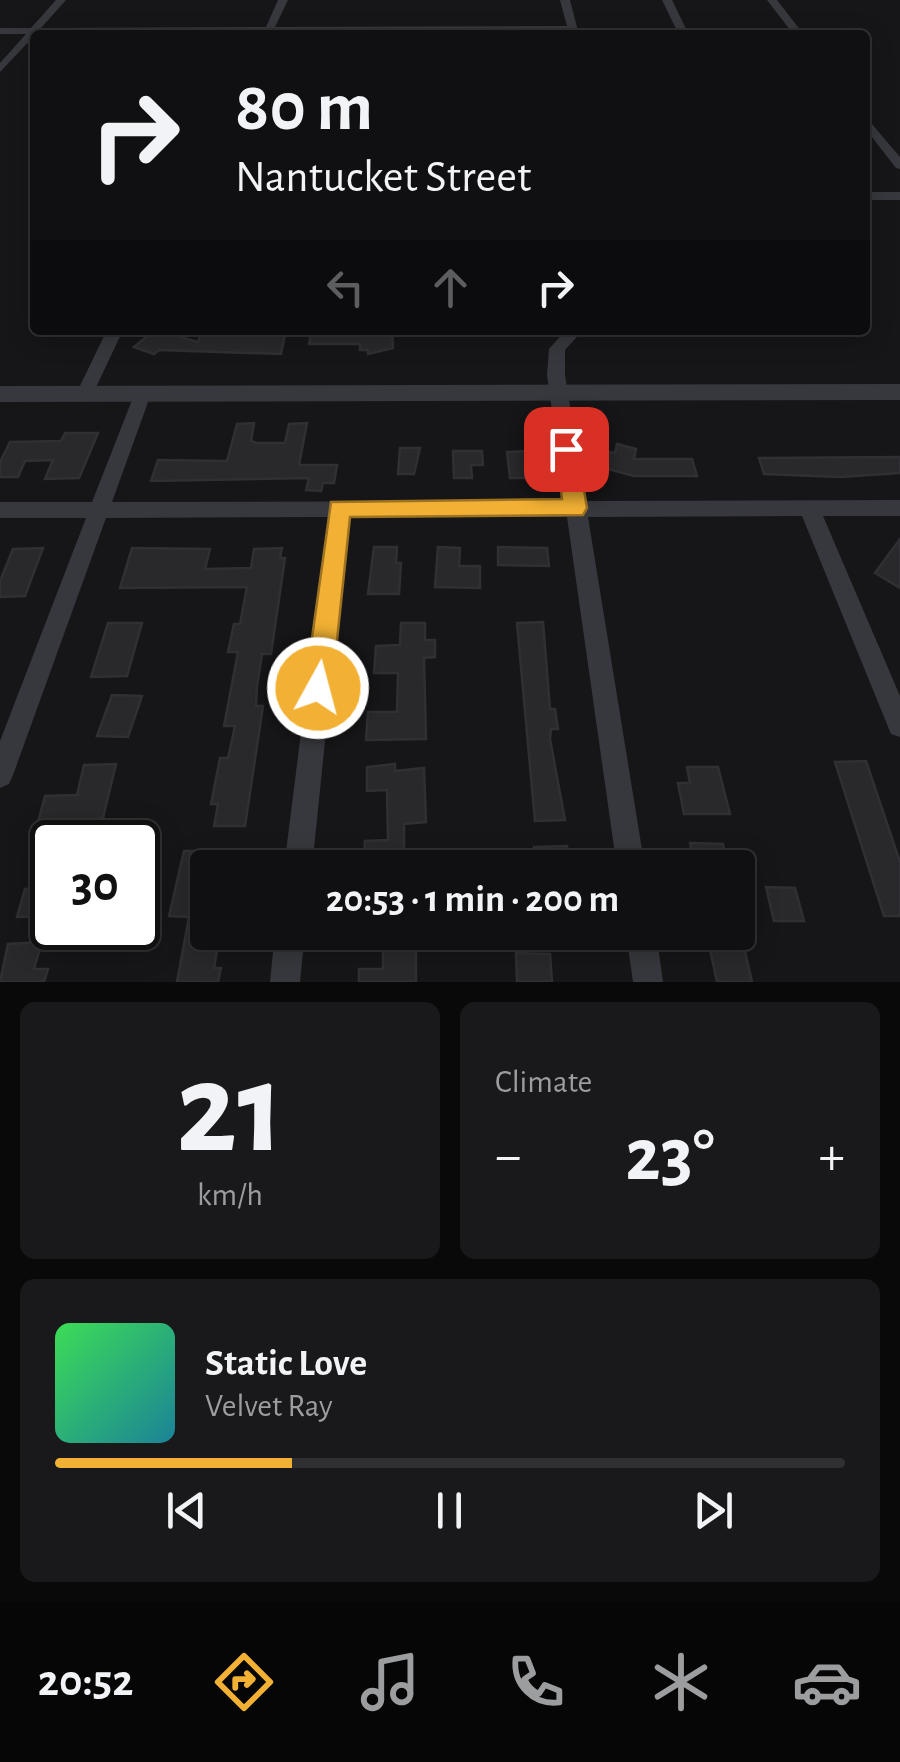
<!DOCTYPE html>
<meta charset="utf-8">
<style>
:root{--surface:#101012;--page:#19191b;--text:#f1f3f6;--muted:#9c9d9f;--line:#303032;--accent:#f2b134}
body{margin:0;font-family:"Alegreya Sans",sans-serif;background:var(--page);color:var(--text);height:100vh;display:flex;flex-direction:column;font-size:38px;white-space:nowrap}
*{box-sizing:border-box;margin:0}
p{font-size:32px;color:var(--muted)}
.icon{flex:none;width:55px;height:55px;fill:none;stroke:currentColor;stroke-width:2;stroke-linecap:round;stroke-linejoin:round}
.map{position:relative;height:982px;overflow:hidden}
.drawer{display:flex;flex-direction:column;gap:20px;padding:20px;background:#09090a;flex:1}
.drawer>*{flex:none}
.guide{position:absolute;left:30px;top:30px;width:840px;height:305px;border-radius:10px;box-shadow:0 5px 25px #0003,0 0 0 2px var(--line);background:#101012;color:var(--text);overflow:hidden}
.speed{position:absolute;left:30px;top:820px;display:flex;gap:20px;font-size:50px;font-weight:700;text-align:center}
.speed>*{display:grid;place-content:center;width:130px;height:130px;border-radius:50%;background:var(--surface);box-shadow:0 5px 25px #0003,0 0 0 2px var(--line);line-height:1}
.speed .limit{border:5px solid #111;border-radius:15px;background:#fff;color:#111}
.pin{position:absolute;display:grid;place-items:center;width:85px;height:85px;color:#fff;margin:-42px;border-radius:20px;box-shadow:0 5px 15px #0006}
.me{position:absolute;width:110px;margin:-55px;rotate:7deg;stroke-linejoin:round;filter:drop-shadow(0 0 8px #0008)}
.turn{display:flex;align-items:center;gap:35px;height:210px;padding:0 40px;font-size:45px}
.turn .icon{width:130px;height:130px;stroke-width:2.5}
.turn b{display:block;font-size:70px;line-height:85px}
.lanes{display:flex;align-items:center;height:95px;padding:0 40px;background:#0003;justify-content:center;gap:50px;direction:ltr}
.lanes .off{opacity:.35}
.big{font-size:75px;font-weight:700;line-height:1.1}
.drawer .widget{flex:1;display:flex;flex-direction:column;justify-content:center;gap:15px;min-width:0;padding:0 35px;border-radius:15px;background:var(--page)}
.drawer .dial{align-items:center;gap:0}
.dial b{font-size:130px;line-height:1}
.song{display:flex;align-items:center;gap:30px}
.cover{width:120px;height:120px;border-radius:15px;background:linear-gradient(135deg,hsl(130 70% 55%),hsl(190 70% 35%))}
.played{height:10px;border-radius:5px;background:linear-gradient(90deg,var(--accent) 30%,var(--line) 30%)}
.keys{display:flex;justify-content:space-around;direction:ltr}
.heat{display:flex;justify-content:space-between;align-items:center;font-size:55px;direction:ltr}
.drawer .tiles{flex:1;display:grid;gap:20px;grid-template-columns:1fr 1fr}
.widget:last-child{grid-column:span 2}
.trip{position:absolute;left:190px;top:850px;width:565px;height:100px;border-radius:10px;background:var(--surface);box-shadow:0 5px 25px #0003,0 0 0 2px var(--line);font-weight:700;line-height:100px;text-align:center}
.tab-bar{display:flex;height:160px;justify-content:space-around;align-items:center;background:#060607;color:var(--muted)}
.tab-bar .icon{width:70px;height:70px}
.tab-bar .selected{color:var(--accent)}
.tab-bar b{font-size:45px;color:var(--text)}
.map>svg:first-child{display:block}
.building{fill:#29292c;stroke:#303034;stroke-width:2.5}
.lines{fill:none;stroke-linecap:round;stroke-linejoin:round}
.minor{fill:#37383d;fill-rule:evenodd}
.tertiary{fill:#37383d;fill-rule:evenodd}
.route{fill:#f2b134;stroke:#9d7322;stroke-width:2.5}
</style>
<div class="map">
<svg width="900" height="982" viewBox="0 0 900 982">
<rect width="100%" height="100%" fill="#161618"/>
<g class="building">
<polygon points="155,330 198,342 202,332 286,330 281,354 159,350 154,354 134,347"/>
<polygon points="312,330 392,330 393,348 368,354 368,350 360,350 360,344 309,344"/>
<polygon points="254,423 251,441 257,443 285,443 289,424 307,423 299,465 337,465 334,483 323,483 321,491 306,490 309,478 151,481 158,460 227,461 237,424"/>
<polygon points="65,433 98,433 79,478 45,479 53,460 25,461 18,477 0,477 0,462 10,442 61,441"/>
<polygon points="617,444 636,449 634,459 692,459 697,476 634,476 600,467 605,451 615,453"/>
<polygon points="400,448 420,448 414,474 398,474"/>
<polygon points="453,451 482,451 483,465 471,465 472,478 454,478"/>
<polygon points="528,451 528,478 510,478 507,452"/>
<polygon points="900,457 900,473 840,477 764,474 759,458"/>
<polygon points="900,539 900,588 875,573"/>
<polygon points="374,547 397,547 396,563 401,563 399,594 368,594"/>
<polygon points="438,547 460,548 459,566 480,566 480,588 435,587"/>
<polygon points="498,547 547,548 549,566 498,565"/>
<polygon points="43,548 25,596 0,597 0,581 13,549"/>
<polygon points="132,548 210,549 205,569 251,568 254,549 282,548 280,558 285,558 271,654 262,654 257,686 256,706 263,706 245,826 214,826 218,804 211,804 220,758 228,758 235,726 224,726 238,652 228,652 234,624 240,624 247,587 120,588"/>
<polygon points="543,622 550,709 555,709 558,729 551,729 550,739 565,820 535,821 517,623"/>
<polygon points="108,623 142,623 127,676 91,677"/>
<polygon points="401,623 425,623 425,640 435,640 435,657 424,658 426,739 366,740 368,712 397,712 398,673 374,673 376,646 400,645"/>
<polygon points="112,695 142,696 128,737 97,736"/>
<polygon points="866,761 900,862 900,916 884,916 835,762"/>
<polygon points="116,764 103,818 37,826 45,796 77,795 84,765"/>
<polygon points="395,764 395,771 424,768 426,822 404,824 404,868 363,868 365,841 388,840 387,790 367,791 367,767"/>
<polygon points="687,767 718,767 730,814 684,814 678,783 690,783"/>
<polygon points="690,843 723,844 727,868 694,868"/>
<polygon points="567,846 569,868 536,868 534,847"/>
<polygon points="184,851 215,851 212,868 208,868 208,939 219,939 214,968 221,968 218,982 177,982 189,917 169,916"/>
<polygon points="766,887 795,888 804,921 774,921"/>
<polygon points="52,888 52,916 17,917 25,889"/>
<polygon points="741,934 752,982 717,982 707,935"/>
<polygon points="42,942 34,969 48,969 44,982 0,982 8,944"/>
<polygon points="416,944 416,982 359,982 359,969 383,969 383,945"/>
<polygon points="516,953 550,954 552,982 517,982"/>
</g>
<g class="lines">
<g class="minor">
<polygon points="56,0 66,0 41,28 266,27 278,0 288,0 275,27 567,26 560,0 570,0 579,35 569,35 568,32 36,34 0,72 0,63 26,34 0,34 0,28 31,28"/>
<polygon points="662,0 672,0 689,35 679,35"/>
<polygon points="767,0 777,0 804,35 794,35"/>
<polygon points="865,116 900,157 900,169 896,168 865,128"/>
<rect x="865" y="192" width="35" height="8"/>
<polygon points="107,330 123,330 91,398 79,398 76,394"/>
<polygon points="566,330 583,330 565,350 565,375 585,501 900,500 900,516 823,516 900,696 900,737 891,734 802,516 588,517 645,868 617,868 567,517 348,517 312,868 284,868 328,517 106,518 13,775 9,784 0,788 0,741 86,518 0,518 0,502 92,502 136,390 142,388 151,394 112,502 565,501 547,375 549,349"/>
<polygon points="275,932 305,932 300,982 270,982"/>
<polygon points="626,932 656,932 663,982 633,982"/>
</g>
<polygon class="tertiary" points="900,384 900,400 0,402 0,386"/>
</g>
<polygon class="route" points="566,441 577,449 587,508 583,515 350,517 332,688 328,697 318,701 309,697 305,688 331,502 562,499 556,449"/>
</svg>
<div class="speed"><div class="limit">30</div></div>
<div class="pin" style="left:566px;top:449px;background:#d93025"><svg class="icon" aria-label="arrive" viewBox="0 0 24 24"><path d="M6 21V4h12l-3 4 3 4H6"/></svg></div>
<svg class="me" style="left:318px;top:688px" viewBox="-20 -20 40 40"><circle r="17" fill="#f2b134" stroke="#fff" stroke-width="3"/><path d="M0-11L8 9 0 5-8 9z" fill="#fff"/></svg>
<div class="trip">20:53 · 1 min · 200 m</div>
<div class="guide">
<div class="turn"><svg class="icon" aria-label="right" viewBox="0 0 24 24"><path d="M7 20v-9h11M14 6l5 5-5 5"/></svg><div><b>80 m</b>Nantucket Street</div></div>
<div class="lanes"><svg class="icon off" aria-label="left" viewBox="0 0 24 24"><path d="M17 20v-9H6M10 6l-5 5 5 5"/></svg><svg class="icon off" aria-label="ahead" viewBox="0 0 24 24"><path d="M12 20V5M6 11l6-6 6 6"/></svg><svg class="icon" aria-label="right" viewBox="0 0 24 24"><path d="M7 20v-9h11M14 6l5 5-5 5"/></svg></div>
</div>
</div>
<section class="drawer">
<div class="tiles">
<div class="widget dial"><b>21</b><p>km/h</p></div>
<div class="widget"><p>Climate</p>
<div class="heat"><a>−</a><b class="big">23°</b><a>+</a></div>
</div>
<div class="widget">
<div class="song"><i class="cover"></i><div><b>Static Love</b><p>Velvet Ray</p></div></div>
<div class="played"></div>
<div class="keys"><svg class="icon" aria-label="previous" viewBox="0 0 24 24"><path d="M18 5L8 12l10 7zM5 5v14"/></svg><svg class="icon" aria-label="pause" viewBox="0 0 24 24"><path d="M8 5v14M16 5v14"/></svg><svg class="icon" aria-label="next" viewBox="0 0 24 24"><path d="M6 5l10 7-10 7zM19 5v14"/></svg></div>
</div>
</div>
</section>
<nav class="tab-bar">
<b>20:52</b>
<svg class="icon selected" aria-label="directions" viewBox="0 0 24 24"><path d="M12 3l9 9-9 9-9-9zM9 14v-3h6M13 9l2 2-2 2"/></svg>
<svg class="icon" aria-label="music" viewBox="0 0 24 24"><path d="M9 18V5l10-2v13"/><circle cx="6" cy="18" r="3"/><circle cx="16" cy="16" r="3"/></svg>
<svg class="icon" aria-label="phone" viewBox="0 0 24 24"><path d="M5 4h4l2 5-3 2q2 4 5 5l2-3 5 2v4C11 20 4 13 5 4z"/></svg>
<svg class="icon" aria-label="climate" viewBox="0 0 24 24"><path d="M12 3v18M4 7l16 10M4 17L20 7"/></svg>
<svg class="icon" aria-label="car" viewBox="0 0 24 24"><path d="M5 17H2v-5l4-1 3-4h7l3 4 3 1v5h-3M9 17h6M6 11h13"/><circle cx="7" cy="17" r="2"/><circle cx="17" cy="17" r="2"/></svg>
</nav>
